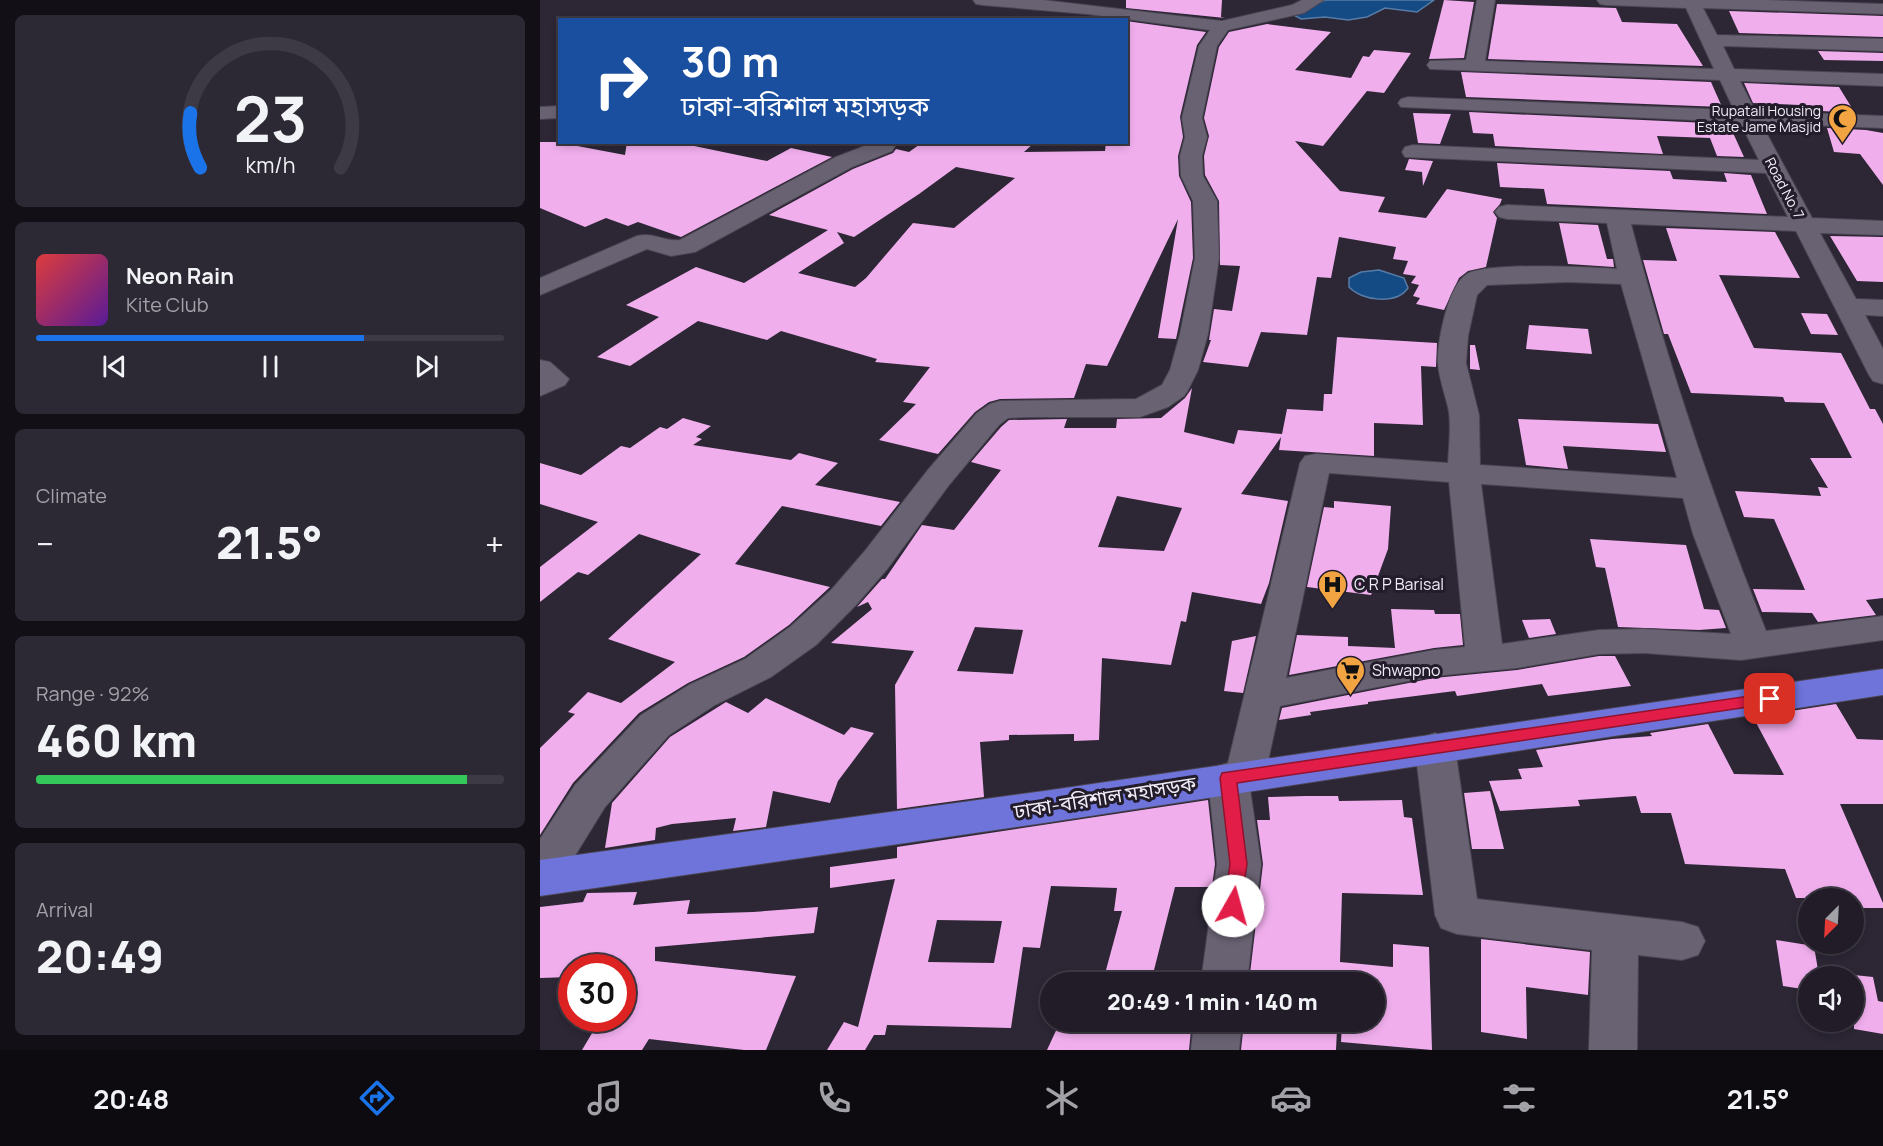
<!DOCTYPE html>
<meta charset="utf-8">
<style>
:root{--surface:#211c28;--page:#2d2934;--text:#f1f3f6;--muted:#a2a1a8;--line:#3e3a45;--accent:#1a73e8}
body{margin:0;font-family:Manrope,"Noto Sans Bengali",sans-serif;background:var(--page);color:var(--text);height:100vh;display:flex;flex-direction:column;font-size:22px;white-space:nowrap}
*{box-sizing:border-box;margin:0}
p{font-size:20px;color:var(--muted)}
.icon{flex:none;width:33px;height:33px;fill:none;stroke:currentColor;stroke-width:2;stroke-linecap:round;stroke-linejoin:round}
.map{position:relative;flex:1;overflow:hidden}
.drawer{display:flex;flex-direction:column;gap:15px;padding:15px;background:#120f16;width:540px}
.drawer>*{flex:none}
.guide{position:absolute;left:18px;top:18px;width:570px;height:126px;border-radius:0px;box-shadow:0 3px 9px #0003,0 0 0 2px var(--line);background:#1a4fa0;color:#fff;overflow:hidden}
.needle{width:39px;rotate:204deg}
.controls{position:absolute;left:1258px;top:888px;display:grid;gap:12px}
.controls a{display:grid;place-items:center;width:66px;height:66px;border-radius:50%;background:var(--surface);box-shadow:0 3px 9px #0003,0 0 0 2px var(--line);font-size:30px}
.speed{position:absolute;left:18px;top:954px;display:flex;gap:12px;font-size:30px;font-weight:700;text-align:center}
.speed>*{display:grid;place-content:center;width:78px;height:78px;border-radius:50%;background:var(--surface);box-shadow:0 3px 9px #0003,0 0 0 2px var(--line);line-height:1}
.speed .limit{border:9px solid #d22;background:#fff;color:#111}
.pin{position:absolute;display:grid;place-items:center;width:51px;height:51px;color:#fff;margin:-26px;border-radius:12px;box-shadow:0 3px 9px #0006}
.me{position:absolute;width:66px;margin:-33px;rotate:7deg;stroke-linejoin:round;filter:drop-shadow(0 0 4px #0008)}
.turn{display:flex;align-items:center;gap:21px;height:126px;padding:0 24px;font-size:27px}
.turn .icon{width:78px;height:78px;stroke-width:2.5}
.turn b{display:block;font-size:42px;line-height:51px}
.big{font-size:45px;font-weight:800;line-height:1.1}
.drawer .card{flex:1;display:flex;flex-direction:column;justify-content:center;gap:9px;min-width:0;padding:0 21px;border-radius:9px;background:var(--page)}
.drawer .dial{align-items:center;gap:0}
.dial svg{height:156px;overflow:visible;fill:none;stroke:var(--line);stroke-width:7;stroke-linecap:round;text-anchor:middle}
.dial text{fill:var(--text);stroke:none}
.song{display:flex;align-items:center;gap:18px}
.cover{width:72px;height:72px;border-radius:9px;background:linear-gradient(135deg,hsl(0 70% 55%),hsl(270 70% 35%))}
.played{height:6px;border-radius:3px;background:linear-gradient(90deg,var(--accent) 70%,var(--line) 70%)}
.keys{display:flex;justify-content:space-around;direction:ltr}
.heat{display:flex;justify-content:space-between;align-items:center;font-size:33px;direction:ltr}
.charge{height:9px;border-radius:4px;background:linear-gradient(90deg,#34c759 92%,var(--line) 0)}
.trip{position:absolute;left:500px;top:972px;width:345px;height:60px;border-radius:30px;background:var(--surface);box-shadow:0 3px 9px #0003,0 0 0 2px var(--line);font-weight:800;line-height:60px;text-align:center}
.menu{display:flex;height:96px;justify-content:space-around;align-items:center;background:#0d0b10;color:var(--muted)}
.menu .icon{width:42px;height:42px}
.menu .active{color:var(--accent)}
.menu b{font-size:27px;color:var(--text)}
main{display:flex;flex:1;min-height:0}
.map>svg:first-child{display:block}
.water{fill:#144b85;stroke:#567ca7;stroke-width:1.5}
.building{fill:#f0aeed;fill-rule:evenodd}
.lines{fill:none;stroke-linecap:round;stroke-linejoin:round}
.minor-casing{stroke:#4a4451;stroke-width:2}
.highway-casing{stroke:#4a4451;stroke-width:2}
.minor{fill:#696273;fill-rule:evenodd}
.highway{fill:#6e74da;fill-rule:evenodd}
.route{fill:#e11d48;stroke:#92132f;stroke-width:1.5}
.labels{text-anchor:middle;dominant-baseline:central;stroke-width:6;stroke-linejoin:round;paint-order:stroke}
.far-poi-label{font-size:14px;fill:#f1edf7;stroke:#221c2b;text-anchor:end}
.far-street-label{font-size:14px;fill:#f1edf7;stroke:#221c2b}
.poi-label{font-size:16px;fill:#f1edf7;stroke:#221c2b;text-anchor:start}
.near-street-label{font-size:20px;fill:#f1edf7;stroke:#221c2b}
</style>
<main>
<section class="drawer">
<div class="card dial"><svg viewBox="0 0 100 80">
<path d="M14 69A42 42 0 1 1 86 69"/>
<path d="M14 69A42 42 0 0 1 9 41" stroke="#1a73e8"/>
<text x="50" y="56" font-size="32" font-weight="700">23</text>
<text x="50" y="72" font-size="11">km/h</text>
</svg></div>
<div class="card">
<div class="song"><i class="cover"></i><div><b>Neon Rain</b><p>Kite Club</p></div></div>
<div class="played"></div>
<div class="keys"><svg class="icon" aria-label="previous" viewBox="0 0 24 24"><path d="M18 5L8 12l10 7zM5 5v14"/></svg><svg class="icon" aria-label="pause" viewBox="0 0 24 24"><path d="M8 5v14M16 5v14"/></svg><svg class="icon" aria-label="next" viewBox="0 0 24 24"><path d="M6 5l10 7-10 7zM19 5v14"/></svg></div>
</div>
<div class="card"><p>Climate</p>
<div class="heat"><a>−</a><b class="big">21.5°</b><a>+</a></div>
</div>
<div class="card"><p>Range · 92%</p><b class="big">460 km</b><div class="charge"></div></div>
<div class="card"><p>Arrival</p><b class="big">20:49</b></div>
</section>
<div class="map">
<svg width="1343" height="1050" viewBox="0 0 1343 1050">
<rect width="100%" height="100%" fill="#2c2635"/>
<g class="water">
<polygon points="786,0 894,0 877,12 845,8 827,17 808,20 785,17 761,19 752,14"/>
<path d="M 839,270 L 864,278 L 868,288 C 856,305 822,301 809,287 L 809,278 L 821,272 Z"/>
</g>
<g class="building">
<polygon points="586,0 682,0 681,17 685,18 586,8"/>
<polygon points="904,0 934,2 924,58 889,59"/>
<polygon points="957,4 1076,8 1082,22 1137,24 1163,66 948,59"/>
<polygon points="1189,11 1343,16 1343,37 1199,33"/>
<path d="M 586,21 L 666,32 L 657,45 L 640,117 L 643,137 L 638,156 L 639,176 L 651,202 L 653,258 L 636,339 L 618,338 L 638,219 L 567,366 L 546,364 L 534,398 L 460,399 L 449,402 L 435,412 L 398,454 L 339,440 L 376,404 L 363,402 L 390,367 L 335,362 L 337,359 L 241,331 L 227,340 L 158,321 L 90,366 L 57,357 L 119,317 L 86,305 L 156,267 L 204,283 L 288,230 L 229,215 L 313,169 L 353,153 L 356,149 L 369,152 L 383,142 L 495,142 L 484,152 L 565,151 L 566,142 L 586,142 ZM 416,167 L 475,178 L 414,228 L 373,223 L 326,278 L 315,287 L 258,273 L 304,243 L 297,232 L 314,237 L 379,194 Z"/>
<polygon points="727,24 791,32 755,70 811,78 823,56 829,57 834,50 871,53 844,93 827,91 783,146 755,141 800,191 845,197 838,212 886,218 907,189 962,199 960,204 953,212 957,218 946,267 928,271 919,278 904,310 876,304 880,298 873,296 879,285 871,283 876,276 863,274 868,261 853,259 856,247 799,237 791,278 777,277 767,335 721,332 708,367 663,362 671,340 669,340 674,309 692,311 700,266 680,265 679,201 665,175 664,156 669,136 664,118 679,47 689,32"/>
<polygon points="1278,51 1343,53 1343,61 1284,60"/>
<polygon points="921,72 1171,82 1182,107 926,97"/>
<polygon points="1204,83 1299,87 1315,113 1282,111 1280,106 1213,103"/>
<polygon points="929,112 1189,124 1204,157 1177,156 1170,138 1117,136 1123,154 955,146 953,134 933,133"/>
<polygon points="873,113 911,114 900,144 878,143"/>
<polygon points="1287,128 1326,130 1343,133 1343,185 1320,154 1294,152"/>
<polygon points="0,142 16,142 85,155 87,142 135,142 227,161 251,148 292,157 141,237 98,222 88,226 66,218 45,227 0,208"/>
<polygon points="869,159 893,161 883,186 882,172 865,170"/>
<polygon points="957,163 1130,171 1133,179 1187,182 1184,173 1211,175 1227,214 1007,204 1004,189 960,187"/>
<polygon points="1019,223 1058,225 1067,259 1073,259 1074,267 1028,264"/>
<polygon points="1126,228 1235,232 1260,278 1179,275 1214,348 1301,353 1330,409 1335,409 1343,424 1343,598 1326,600 1336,615 1278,622 1272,613 1222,612 1213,589 1265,590 1234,519 1204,517 1195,491 1281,496 1278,487 1288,488 1270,458 1312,458 1284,403 1245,402 1243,397 1151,393 1128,334 1124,334 1103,260 1137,261"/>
<polygon points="1290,236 1343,237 1343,282 1317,281"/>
<polygon points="1261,313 1287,314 1298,335 1271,334"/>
<polygon points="989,325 1048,329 1052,354 986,349"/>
<path d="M 797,337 L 897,343 L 896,367 L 881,366 L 883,425 L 834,423 L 834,456 L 739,450 L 741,437 L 701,494 L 748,501 L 729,583 L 721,604 L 652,592 L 646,622 L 641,621 L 631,665 L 562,658 L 559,740 L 534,741 L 534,734 L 469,735 L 469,740 L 440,742 L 444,797 L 357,809 L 355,685 L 374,651 L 291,643 L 332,609 L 328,602 L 317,607 L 342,579 L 345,579 L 382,525 L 414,530 L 461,470 L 431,462 L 461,427 L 469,420 L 527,419 L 524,428 L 576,428 L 577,419 L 621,418 L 645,398 L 652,388 L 644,432 L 694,444 L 698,430 L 742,434 L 747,409 L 783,411 L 784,394 L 792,394 ZM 577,496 L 642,508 L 624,551 L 558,547 ZM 435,627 L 483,630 L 473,674 L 417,671 Z"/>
<polygon points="930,345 935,345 940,370 930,369"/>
<polygon points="143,418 171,426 156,437 162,439 153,445 251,460 259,453 298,463 275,485 360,502 341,526 242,506 195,564 290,587 249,625 204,657 148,683 99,713 33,783 0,835 0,748 35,714 28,712 48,692 81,703 135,662 68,639 161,554 99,534 48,575 38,572 0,602 0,567 58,522 0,504 0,463 41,475 81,446 90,448 120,427 127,429"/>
<polygon points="978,419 1118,424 1126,452 1023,446 1028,469 986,465"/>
<polygon points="794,501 851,506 848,549 831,595 767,587 784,507 794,508"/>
<polygon points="1050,539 1146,545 1164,609 1179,610 1186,628 1159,630 1078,627 1065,568 1056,567"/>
<polygon points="851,609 894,610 895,614 920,614 923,645 894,648 749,675 757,635 808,637 808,646 855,648"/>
<polygon points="1010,619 1016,634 989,638 982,620"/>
<polygon points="716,636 703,693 684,691 692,641"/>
<polygon points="1059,656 1075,656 1091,686 1008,696 1002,684 917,696 915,691 828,702 828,704 770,712 771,715 739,720 742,708 894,678 977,670"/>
<polygon points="226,698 304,735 311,727 334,733 298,781 290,803 233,791 226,827 193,831 196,818 132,824 116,828 115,840 65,848 72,803 130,737 186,702 208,713"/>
<polygon points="1296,704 1317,739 1343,740 1343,804 1300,804 1343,903 1343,908 1314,908 1314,898 1256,898 1245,869 1145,864 1131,813 1101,813 1096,796 1038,800 1040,806 960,811 949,781 982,779 978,769 1003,767 996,750 1072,739 1112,736 1110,733 1168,724 1194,774 1244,775 1213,717"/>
<polygon points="950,791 964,849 932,849 924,793"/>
<polygon points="766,796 798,796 799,801 862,800 864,817 872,818 883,895 802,893 800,962 853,967 853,944 889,947 892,1050 801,1042 802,1022 834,1022 834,982 709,982 723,864 717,820 730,820 728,797"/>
<path d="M 668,800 L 675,864 L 672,887 L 635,887 L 611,982 L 564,982 L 568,971 L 566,970 L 582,911 L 574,911 L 577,888 L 511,886 L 500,948 L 483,947 L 471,1028 L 347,1025 L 345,1035 L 334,1035 L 325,1050 L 287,1050 L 304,1022 L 318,1027 L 355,879 L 290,888 L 290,867 L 357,858 L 357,847 ZM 397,920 L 462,921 L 454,963 L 388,962 Z"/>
<polygon points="97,892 93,905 150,900 147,914 213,912 278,907 274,933 115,947 115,961 256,976 226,1050 204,1050 109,1039 102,1050 42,1050 61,1018 82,1018 82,968 32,968 32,977 0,978 0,907 43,902 47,893"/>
<polygon points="941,939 1050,952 1048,995 986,987 987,1039 941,1032"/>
<polygon points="1236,940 1274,946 1279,976 1269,976 1269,990 1243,986"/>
<polygon points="1314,975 1333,977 1338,1001 1343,1002 1343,1034 1314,1029"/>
<polygon points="520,1022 607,1022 651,1030 649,1050 507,1050"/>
<polygon points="704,1022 748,1022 748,1024 797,1029 796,1050 701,1050"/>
</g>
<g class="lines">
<defs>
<g id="minor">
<polygon points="433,0 503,0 682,21 752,5 762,0 784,0 764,13 688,30 677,46 662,118 667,137 662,156 663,176 677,201 679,258 668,334 658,370 648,390 644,396 628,407 600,417 489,417 468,418 459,425 409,485 348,568 316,605 276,645 231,677 175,705 129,735 65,807 15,888 0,893 0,839 35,785 101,715 149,685 205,659 250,627 292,589 324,552 387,471 437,413 450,404 460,401 596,399 622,385 630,370 640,334 655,258 653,201 641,176 640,156 645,137 642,118 659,46 670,30 547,14 442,5 436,4"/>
<path d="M 937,0 L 955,0 L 945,61 L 1174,69 L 1146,8 L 1066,5 L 1060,4 L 1057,0 L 1226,0 L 1343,4 L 1343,14 L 1163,8 L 1177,35 L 1343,39 L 1343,51 L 1183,46 L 1194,69 L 1343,74 L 1343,86 L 1200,81 L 1215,111 L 1343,116 L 1343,128 L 1221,123 L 1272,218 L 1343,221 L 1343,235 L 1280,233 L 1316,299 L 1343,300 L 1343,316 L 1325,315 L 1343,349 L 1343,384 L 1333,381 L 1329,375 L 1256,231 L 1091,224 C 1127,362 1173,499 1226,631 L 1343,616 L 1343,640 L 1201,660 L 1104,653 L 1059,654 L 977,668 L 894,676 L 740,706 L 725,775 L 719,786 L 710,789 L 721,864 L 707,982 L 661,982 L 677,864 L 668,778 L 674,767 L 688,763 L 760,463 L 765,456 L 776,454 L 908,463 C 909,446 911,428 909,412 C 906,396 899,380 898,363 C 897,342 908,285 927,274 C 949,262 1048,267 1077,269 L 1067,223 L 967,219 L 959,217 L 955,212 L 959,207 L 967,205 L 1248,217 L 1226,173 L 865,157 L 862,152 L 865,147 L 873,145 L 1219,160 L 1200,122 L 861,107 L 858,103 L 861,99 L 868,97 L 1194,110 L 1180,80 L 890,69 L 887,65 L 890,61 L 926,60 ZM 1028,282 L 1081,284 L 1137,478 L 940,465 L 939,415 L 926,363 L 928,336 L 937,295 L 947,285 ZM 789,473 L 909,482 L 925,647 L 894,650 L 746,678 ZM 941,484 L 1143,498 L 1153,534 L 1191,634 L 1104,629 L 1059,630 L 962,644 Z"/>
<polygon points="20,106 20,118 0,119 0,107"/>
<path d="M 326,142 L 352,142 L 355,146 L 352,151 L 312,167 L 155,252 L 131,256 L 107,249 L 0,295 L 0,278 L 97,236 C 113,232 125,242 140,240 L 296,157 L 327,145 Z"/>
<polygon points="0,360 10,362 29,379 25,385 0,396"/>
<polygon points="895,733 909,738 915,748 937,899 1142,922 1158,927 1165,941 1158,955 1142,960 1098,955 1097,1050 1049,1050 1052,950 917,934 901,928 895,915 875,748 881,738"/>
<polygon points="654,1022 702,1022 699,1050 651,1050"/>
</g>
<polygon id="highway" points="1343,669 1343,695 504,823 0,896 0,860 504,791"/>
</defs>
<use href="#minor" class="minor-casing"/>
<use href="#highway" class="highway-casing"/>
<use href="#minor" class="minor"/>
<use href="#highway" class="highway"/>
</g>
<polygon class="route" points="1230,693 1235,695 1238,699 1235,703 697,783 707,864 700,911 693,913 687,911 684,906 690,864 680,778 682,773"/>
<defs>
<symbol id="mosque-pin" viewBox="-11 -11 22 30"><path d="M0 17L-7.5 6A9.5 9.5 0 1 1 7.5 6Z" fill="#f3a442" stroke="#221c2b"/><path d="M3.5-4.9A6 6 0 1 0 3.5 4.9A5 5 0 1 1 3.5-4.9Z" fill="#111"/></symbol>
<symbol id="hospital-pin" viewBox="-11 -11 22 30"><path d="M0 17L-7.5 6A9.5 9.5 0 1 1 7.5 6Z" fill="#f3a442" stroke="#221c2b"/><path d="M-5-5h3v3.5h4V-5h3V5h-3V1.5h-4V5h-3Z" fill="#111"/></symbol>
<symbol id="supermarket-pin" viewBox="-11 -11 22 30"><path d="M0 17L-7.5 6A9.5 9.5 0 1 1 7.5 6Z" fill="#f3a442" stroke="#221c2b"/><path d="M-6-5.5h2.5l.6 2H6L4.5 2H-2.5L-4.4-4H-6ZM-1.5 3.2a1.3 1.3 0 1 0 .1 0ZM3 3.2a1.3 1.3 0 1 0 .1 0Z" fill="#111"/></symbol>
</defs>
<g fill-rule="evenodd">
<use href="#mosque-pin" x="1286" y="102" width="33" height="45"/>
<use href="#hospital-pin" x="776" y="568" width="33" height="45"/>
<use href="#supermarket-pin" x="794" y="654" width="33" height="45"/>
</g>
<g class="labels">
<g class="far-poi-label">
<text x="1281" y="110">Rupatali Housing<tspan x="1281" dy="16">Estate Jame Masjid</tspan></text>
</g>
<g class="far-street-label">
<text transform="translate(1245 188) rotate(62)">Road No. 7</text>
</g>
<g class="poi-label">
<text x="814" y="584">C R P Barisal</text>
<text x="832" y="670">Shwapno</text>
</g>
<g class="near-street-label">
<text transform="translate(565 797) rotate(-9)">ঢাকা-বরিশাল মহাসড়ক</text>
</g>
</g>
</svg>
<div class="controls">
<a><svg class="needle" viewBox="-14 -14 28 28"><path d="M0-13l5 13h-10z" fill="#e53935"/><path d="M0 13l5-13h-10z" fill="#a2a1a8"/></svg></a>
<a><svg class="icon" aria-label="sound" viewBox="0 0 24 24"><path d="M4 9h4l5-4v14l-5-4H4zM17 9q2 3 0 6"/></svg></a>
</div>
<div class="speed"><div class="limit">30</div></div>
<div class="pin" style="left:1230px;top:699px;background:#d93025"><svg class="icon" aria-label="arrive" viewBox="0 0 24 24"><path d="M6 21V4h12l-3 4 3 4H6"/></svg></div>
<svg class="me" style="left:693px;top:906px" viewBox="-20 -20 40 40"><circle r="19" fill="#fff"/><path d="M0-13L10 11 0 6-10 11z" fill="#e11d48"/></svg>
<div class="trip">20:49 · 1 min · 140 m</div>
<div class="guide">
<div class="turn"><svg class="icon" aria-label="right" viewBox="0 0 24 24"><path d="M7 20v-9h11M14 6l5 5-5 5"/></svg><div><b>30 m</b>ঢাকা-বরিশাল মহাসড়ক</div></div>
</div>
</div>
</main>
<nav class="menu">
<b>20:48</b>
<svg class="icon active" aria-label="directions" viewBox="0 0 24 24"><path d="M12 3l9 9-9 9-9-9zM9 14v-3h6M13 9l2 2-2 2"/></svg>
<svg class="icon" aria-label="music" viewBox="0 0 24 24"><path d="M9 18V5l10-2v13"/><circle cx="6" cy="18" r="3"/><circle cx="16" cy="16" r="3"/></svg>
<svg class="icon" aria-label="phone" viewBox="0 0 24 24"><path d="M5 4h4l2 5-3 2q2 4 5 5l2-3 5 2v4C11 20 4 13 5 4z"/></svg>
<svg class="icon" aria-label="climate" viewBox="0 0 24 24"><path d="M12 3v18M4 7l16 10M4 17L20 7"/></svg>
<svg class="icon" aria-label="car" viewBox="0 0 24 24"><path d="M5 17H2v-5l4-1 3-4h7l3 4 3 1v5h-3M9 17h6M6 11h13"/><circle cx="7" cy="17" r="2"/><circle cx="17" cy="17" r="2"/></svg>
<svg class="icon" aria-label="filters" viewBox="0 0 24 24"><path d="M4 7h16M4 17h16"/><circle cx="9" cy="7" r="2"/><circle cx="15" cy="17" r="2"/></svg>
<b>21.5°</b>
</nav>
